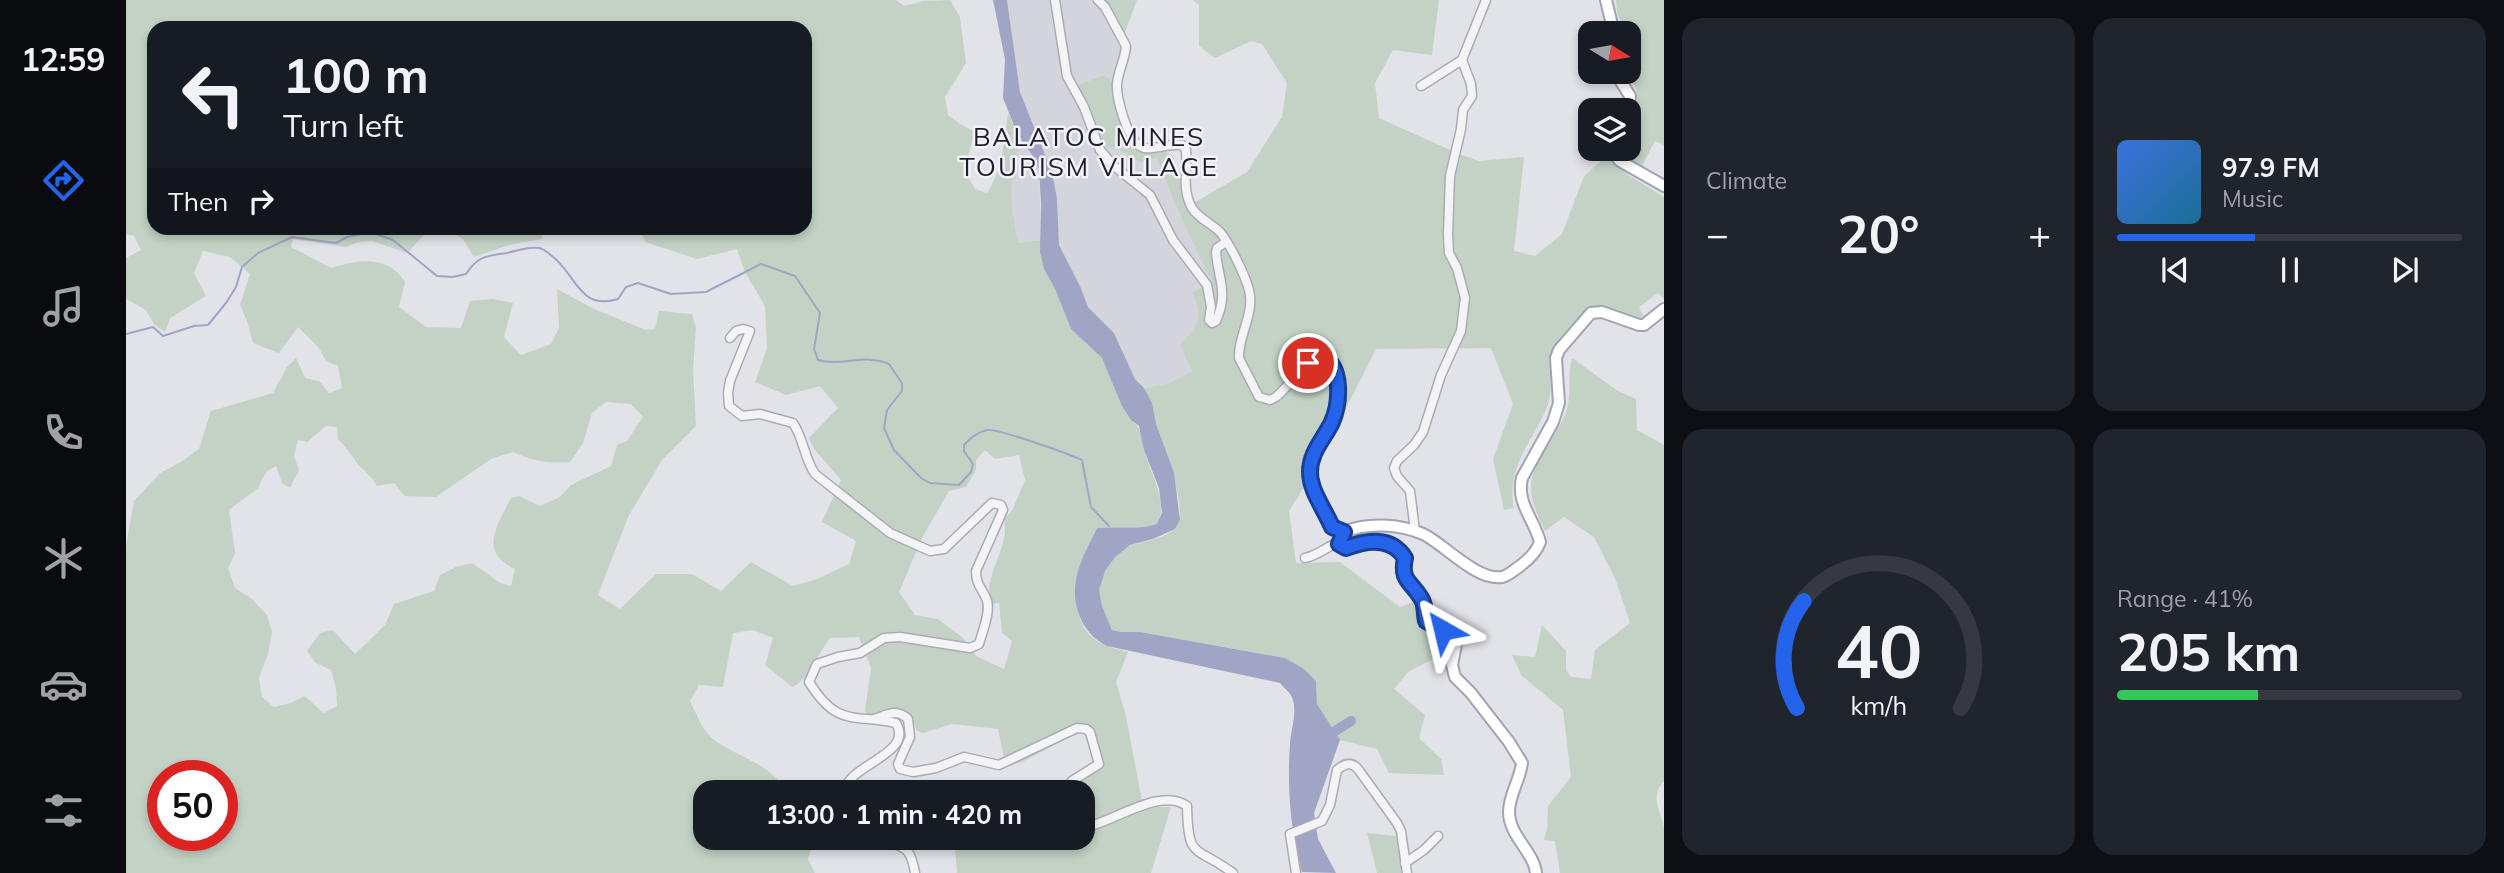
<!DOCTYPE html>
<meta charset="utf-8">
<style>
:root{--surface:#171b24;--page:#20242c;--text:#f1f3f6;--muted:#9ea1a6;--line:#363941;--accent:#2563eb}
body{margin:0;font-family:Mulish,sans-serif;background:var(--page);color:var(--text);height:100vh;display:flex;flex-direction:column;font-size:26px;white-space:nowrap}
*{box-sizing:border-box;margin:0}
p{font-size:23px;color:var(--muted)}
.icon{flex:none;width:38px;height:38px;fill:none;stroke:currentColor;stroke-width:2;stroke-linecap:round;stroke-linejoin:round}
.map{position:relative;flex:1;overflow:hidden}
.panel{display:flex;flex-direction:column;gap:18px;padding:18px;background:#0d0f14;width:840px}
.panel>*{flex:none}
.top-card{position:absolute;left:21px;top:21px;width:665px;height:214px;border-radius:21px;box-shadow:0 4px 10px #0003;background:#171b24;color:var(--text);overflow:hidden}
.needle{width:46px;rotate:101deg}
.controls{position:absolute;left:1452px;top:21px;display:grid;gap:14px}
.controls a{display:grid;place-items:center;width:63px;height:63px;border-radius:14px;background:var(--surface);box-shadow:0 4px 10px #0003;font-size:35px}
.speed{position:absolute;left:21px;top:760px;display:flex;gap:14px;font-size:35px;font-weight:700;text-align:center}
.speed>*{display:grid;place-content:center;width:91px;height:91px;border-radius:50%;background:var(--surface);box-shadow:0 4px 10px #0003;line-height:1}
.speed .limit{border:10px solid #d22;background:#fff;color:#111}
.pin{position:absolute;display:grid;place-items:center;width:60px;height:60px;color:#fff;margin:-30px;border:4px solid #fff;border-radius:50%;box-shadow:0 2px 7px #0007}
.me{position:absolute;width:77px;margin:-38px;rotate:323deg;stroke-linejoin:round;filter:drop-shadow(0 0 5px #0008)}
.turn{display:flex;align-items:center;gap:24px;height:147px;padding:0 21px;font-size:32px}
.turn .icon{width:91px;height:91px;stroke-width:2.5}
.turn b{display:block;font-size:49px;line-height:60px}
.then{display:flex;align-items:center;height:66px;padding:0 21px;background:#0003;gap:14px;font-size:26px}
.big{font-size:52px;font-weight:700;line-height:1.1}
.panel .card{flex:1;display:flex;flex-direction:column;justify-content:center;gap:10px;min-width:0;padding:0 24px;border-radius:21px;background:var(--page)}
.panel .dial{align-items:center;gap:0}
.dial svg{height:182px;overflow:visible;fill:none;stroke:var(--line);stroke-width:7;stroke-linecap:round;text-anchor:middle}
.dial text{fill:var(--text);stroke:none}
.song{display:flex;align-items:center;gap:21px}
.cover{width:84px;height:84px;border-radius:10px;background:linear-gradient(135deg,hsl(220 70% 55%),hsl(200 70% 35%))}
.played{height:7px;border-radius:4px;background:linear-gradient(90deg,var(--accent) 40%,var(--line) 40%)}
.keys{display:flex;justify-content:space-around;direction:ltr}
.heat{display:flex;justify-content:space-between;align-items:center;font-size:38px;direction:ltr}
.charge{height:10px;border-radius:5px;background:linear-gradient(90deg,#34c759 41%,var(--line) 0)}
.panel .tiles{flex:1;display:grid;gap:18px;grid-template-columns:repeat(2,1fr)}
.trip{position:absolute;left:567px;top:780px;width:402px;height:70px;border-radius:21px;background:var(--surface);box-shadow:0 4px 10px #0003;font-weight:700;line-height:70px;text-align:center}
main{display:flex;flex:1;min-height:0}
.menu{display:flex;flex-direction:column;width:126px;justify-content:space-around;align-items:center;background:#090b0e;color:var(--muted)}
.menu .icon{width:49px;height:49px}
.menu .current{color:var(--accent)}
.menu b{font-size:32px;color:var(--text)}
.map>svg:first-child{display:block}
.built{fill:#d4d4dd}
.green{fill:#c4d2c5;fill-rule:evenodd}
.water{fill:#a0a5c5}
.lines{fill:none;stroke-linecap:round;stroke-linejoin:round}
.stream{stroke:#a0a5c5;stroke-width:2}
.river{stroke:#a0a5c5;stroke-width:10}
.minor-casing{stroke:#ababb6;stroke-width:11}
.major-casing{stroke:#a2a3b3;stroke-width:14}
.minor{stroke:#f4f4f7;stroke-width:8}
.major{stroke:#fff;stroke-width:10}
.route-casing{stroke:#184099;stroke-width:18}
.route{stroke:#2563eb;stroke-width:12}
.labels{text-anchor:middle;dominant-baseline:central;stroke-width:5;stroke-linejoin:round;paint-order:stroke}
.neighbourhood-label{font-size:26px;letter-spacing:2px;fill:#1e1e30;stroke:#f1f1f6}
</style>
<main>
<nav class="menu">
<b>12:59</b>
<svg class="icon current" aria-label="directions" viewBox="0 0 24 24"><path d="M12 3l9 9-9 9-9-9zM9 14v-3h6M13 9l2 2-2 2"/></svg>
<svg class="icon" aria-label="music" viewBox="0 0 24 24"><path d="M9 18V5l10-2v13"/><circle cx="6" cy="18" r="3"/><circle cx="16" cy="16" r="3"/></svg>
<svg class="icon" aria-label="phone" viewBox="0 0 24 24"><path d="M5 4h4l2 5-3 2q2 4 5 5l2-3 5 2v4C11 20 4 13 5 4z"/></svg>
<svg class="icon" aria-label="climate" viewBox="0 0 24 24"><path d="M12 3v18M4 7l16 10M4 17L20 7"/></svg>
<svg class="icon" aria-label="car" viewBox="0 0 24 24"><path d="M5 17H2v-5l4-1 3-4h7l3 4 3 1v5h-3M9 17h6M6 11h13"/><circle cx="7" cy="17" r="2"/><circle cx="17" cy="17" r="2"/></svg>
<svg class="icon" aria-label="filters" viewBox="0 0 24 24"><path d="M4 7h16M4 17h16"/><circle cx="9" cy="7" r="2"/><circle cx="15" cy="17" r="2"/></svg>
</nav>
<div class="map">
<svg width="1538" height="873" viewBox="0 0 1538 873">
<rect width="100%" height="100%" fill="#e2e2e9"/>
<g class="built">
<polygon points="881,0 977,0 995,40 997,52 987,82 976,75 952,85 989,147 1015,163 1030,158 1061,231 1086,282 1066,292 1074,309 1070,327 1054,346 1066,371 1044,383 1018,388 1009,379 988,333 962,307 954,286 933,245 931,199 926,172 894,92"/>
<polygon points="900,145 913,170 915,240 892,243 884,202 886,169 893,148"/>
</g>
<g class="green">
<path d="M 0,0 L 770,0 L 778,6 L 797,1 L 824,0 L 834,17 L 840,63 L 819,97 L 822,115 L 834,124 L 849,132 L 838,169 L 849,189 L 861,193 C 877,169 878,142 882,113 L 891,133 L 900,145 L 893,148 C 881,183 885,207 892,243 L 915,240 L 914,252 L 918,269 L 929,289 L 945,329 L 976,358 L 1005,420 C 1016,429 1016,436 1018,449 C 1024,475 1042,498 1032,524 C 1014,530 991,526 971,528 C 957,558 935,618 971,641 C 980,647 992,649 1002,652 L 990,682 L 1000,716 L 1017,807 L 1045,807 L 1025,873 L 831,873 L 829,847 L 833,838 L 957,838 L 957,793 L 890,793 L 948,778 L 966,765 L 968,754 L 958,733 L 952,732 L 896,762 L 880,767 L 872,729 L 826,724 L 797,733 L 790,730 C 783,699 764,708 742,716 L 739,711 L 745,668 L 733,637 L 704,638 C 691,655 685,678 666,687 L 639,665 L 647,638 L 627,630 L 607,633 L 597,687 L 573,685 L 564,701 C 571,715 577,733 591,742 C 613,757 648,766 661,793 L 579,793 L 579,838 L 688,838 L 682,859 L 689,873 L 0,873 L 0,546 L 8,501 L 34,473 L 55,462 L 73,449 L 85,411 L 147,393 L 161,367 L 170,358 L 179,378 L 193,381 L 203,393 L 216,388 L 212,366 L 200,361 L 193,348 L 172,327 L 153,353 L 127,343 L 121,321 L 114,305 L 124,274 L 104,257 L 77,251 L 68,273 L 80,296 L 44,318 L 39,332 L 28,324 L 20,310 L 0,299 L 0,258 L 15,250 L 8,236 L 0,234 ZM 28,28 L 679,28 L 679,228 L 515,228 L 519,242 L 571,259 L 611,249 L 619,272 L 639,306 L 641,348 L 629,382 L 660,395 L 694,386 L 712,408 L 683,438 L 689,450 L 715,480 L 696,522 L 730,541 L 723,564 L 691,579 L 667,586 L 625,562 L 595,591 L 566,574 L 530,574 L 494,609 L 472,595 L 502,517 L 536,460 L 570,426 L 567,370 L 570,328 L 566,314 L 533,311 L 529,329 L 520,330 L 466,308 L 431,289 L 433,328 L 425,344 L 395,355 L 378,337 L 387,303 L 367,299 L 344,301 L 335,328 L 300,327 L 273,307 L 279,282 C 261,254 233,260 205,268 L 165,247 L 167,239 L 220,247 L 233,242 L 246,241 L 281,253 L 299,234 L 315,228 L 28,228 ZM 480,402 L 505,404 L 517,417 L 501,441 L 491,445 L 485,466 L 445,485 L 434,497 L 414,506 L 393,496 L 385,498 C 371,526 352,552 389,569 L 385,586 L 374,583 L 346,563 L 330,567 L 314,575 L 308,591 L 268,604 L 259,625 L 229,654 L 207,630 L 194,633 L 181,651 L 190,663 L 205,670 L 210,688 L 211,706 L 197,713 L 179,696 L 165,703 L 148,707 L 136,697 L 133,678 L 142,654 L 146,632 L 141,615 L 126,599 L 109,588 L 102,568 L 109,553 L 103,510 L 132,488 L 140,472 L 150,466 L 156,483 L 164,488 L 173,470 L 168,456 L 172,440 L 181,442 L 200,426 L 211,427 L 212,439 C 219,447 225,454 231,463 C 238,471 246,476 251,486 L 268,483 L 279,496 L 310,497 L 365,459 L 387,452 C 407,461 422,464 444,462 L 457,443 L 466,413 ZM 859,450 L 869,459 L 893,455 L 899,480 L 886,511 L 878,519 C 883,542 868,560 864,583 C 862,590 864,598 864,605 L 873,603 L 876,633 L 886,641 L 878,669 L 850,656 L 837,638 L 812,619 L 789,615 L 773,592 L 796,538 L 823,491 L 840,487 L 850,470 L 850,460 ZM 37,775 L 96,775 L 96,835 L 37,835 Z"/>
<polygon points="977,0 1011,0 998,35"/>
<path d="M 1067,0 L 1313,0 L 1306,55 L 1267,50 L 1249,83 L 1253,118 L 1333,154 L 1353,161 L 1398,157 L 1388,251 L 1409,256 L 1436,234 L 1458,176 L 1481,156 L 1501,174 L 1538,197 L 1538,299 L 1532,293 L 1513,307 L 1517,316 L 1510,321 C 1473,306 1469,297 1442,331 C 1435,340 1426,347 1425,359 C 1423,378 1428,394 1419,412 C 1404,444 1380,470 1388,508 L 1378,510 L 1367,459 L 1387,404 L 1365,348 L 1250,349 L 1188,471 L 1163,511 L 1170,563 L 1214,562 L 1274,607 L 1290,601 L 1295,622 L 1320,642 L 1313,656 L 1282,672 L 1268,689 L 1299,715 L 1293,738 L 1315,759 L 1318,775 L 1263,773 L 1251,749 L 1214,740 L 1191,704 L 1190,681 L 1159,658 L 1014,632 L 1002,633 L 986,630 C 981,619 972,603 973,590 C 974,573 992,548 1007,545 C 1020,541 1043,538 1051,526 C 1063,506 1035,444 1029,423 C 1026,410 1024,400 1018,388 L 1044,383 L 1066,371 L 1054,346 C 1072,324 1078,319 1066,292 L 1086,282 L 1061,231 L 1030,158 L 1015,163 L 989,147 L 981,148 L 952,85 L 977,75 L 987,82 C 991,98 996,149 1015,152 C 1029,154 1033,147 1047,156 L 1061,207 L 1121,172 L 1156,117 L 1161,83 L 1136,44 L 1125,41 L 1089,58 L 1073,46 L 1073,5 Z"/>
<path d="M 1490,0 L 1538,0 L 1538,145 L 1529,141 L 1515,168 L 1502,160 L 1496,149 L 1503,149 C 1503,142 1502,133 1503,126 C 1507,110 1513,105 1510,87 L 1502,80 L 1497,72 L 1503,72 L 1503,33 L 1499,33 L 1491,13 Z"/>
<polygon points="320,228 417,228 416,239 383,245 348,257 337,239"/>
<path d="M 1446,358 L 1492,391 L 1510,399 L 1511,430 L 1538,445 L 1538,781 C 1523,796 1535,811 1538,828 C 1538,842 1538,859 1538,873 L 1434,873 L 1429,841 L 1418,840 L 1421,828 L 1422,806 L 1445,777 L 1437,710 L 1395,675 L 1386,655 L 1409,657 L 1416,625 L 1440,651 L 1440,670 L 1445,677 L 1465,679 L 1469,650 L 1504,623 L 1489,578 L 1468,537 L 1438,517 L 1419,531 C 1399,490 1400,479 1425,440 C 1430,431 1437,422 1440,412 C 1446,395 1441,375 1446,358 Z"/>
<polygon points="1241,833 1281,837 1285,873 1251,873"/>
</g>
<path class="water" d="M 867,0 L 881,0 L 894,92 L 926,172 L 931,199 L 933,245 L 954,286 L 962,307 L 988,333 L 1009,379 L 1018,388 L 1026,403 L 1030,424 L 1048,473 L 1054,520 L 1049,529 L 1027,539 L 1004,545 L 989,557 L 979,571 L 973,590 L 976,606 L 986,630 L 996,632 L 1014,632 L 1159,658 L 1178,669 L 1190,681 L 1191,704 L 1214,740 L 1188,813 L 1192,839 L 1210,873 L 1176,872 C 1164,830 1161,786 1164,743 C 1165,728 1171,715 1167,700 C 1165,693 1158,688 1154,683 L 981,646 C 957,635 945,606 950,580 C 953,562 963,545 971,528 C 990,526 1015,530 1031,524 L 1036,513 L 1033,488 L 1018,450 L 1013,426 L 1005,420 L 996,406 L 976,358 L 945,329 L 929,289 L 918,269 L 914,252 L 915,204 L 913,170 L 908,158 L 891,133 L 877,98 L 879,59 Z"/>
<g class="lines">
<path class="stream" d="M 0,334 L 27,327 L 37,336 L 68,326 L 82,325 L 100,303 L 110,287 L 116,267 L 132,253 L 166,237 L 210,243 L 221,237 L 245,232 L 267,240 L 311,276 L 327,277 L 340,274 C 352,256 360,256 381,253 C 391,251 402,246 413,248 C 418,249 422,253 426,256 C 451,275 453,311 492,299 L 500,287 L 512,283 L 545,294 L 580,292 L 635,264 L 669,276 L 694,313 L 688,349 L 692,360 C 715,367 740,353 763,364 L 776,383 L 776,391 L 761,410 L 758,428 L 768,450 L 795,478 L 804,483 L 833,485 L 845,472 L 847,464 L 838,451 L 838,445 C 845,438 851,432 861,430 C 871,428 943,454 956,460 L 965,507 L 983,526"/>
<polyline class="river" points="1198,738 1225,721"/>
<defs>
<g id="minor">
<path d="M 929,0 L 941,76 L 958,107 L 974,150 L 988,166 L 1024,195 L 1047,240 L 1081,285 L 1085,307 L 1083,320 L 1086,323 L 1090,321 C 1103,292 1092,279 1090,252 L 1091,248 L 1100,242"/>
<path d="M 972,0 L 979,7 L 1000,46 C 999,60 992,71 991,84 C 990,98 1002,144 1018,148 C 1029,150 1043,143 1056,145 L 1060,150 C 1062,170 1055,188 1066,208 C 1073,219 1085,223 1094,232 C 1104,244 1119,275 1123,290 C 1129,314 1112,335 1113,358 L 1133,397 L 1144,400 L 1150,397 C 1165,384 1177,363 1197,357 C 1217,368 1214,404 1206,422 C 1198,439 1184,452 1184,472 C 1184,490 1199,510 1206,527 L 1218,532"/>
<polyline points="1295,86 1336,60"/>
<path d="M 604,338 L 610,331 L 617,329 L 624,331 L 604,381 L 602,393 L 603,406 L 616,416 L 634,414 L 667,423 C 678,439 678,458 689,474 L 764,533 L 804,551 L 818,549 L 866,503 L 875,505 L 877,510 L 850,571 C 850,584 855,587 860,598 C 866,609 856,633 853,644 L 844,648 L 774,637 L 758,638 L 734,653 L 712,657 L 691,664 L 683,682 C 711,727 726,714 770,723 C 789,755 720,764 718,793"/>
<polyline points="1289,531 1284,491 1271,476 1268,468 1271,461 1288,445 1297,432 1315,375 1335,331 1339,298 1331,268 1323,253 1322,235 1324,176 1335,129 1337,110 1346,96 1345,84 1336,60 1360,0"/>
<path d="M 1179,558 C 1193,555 1200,547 1213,542"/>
<path d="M 748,719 C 761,715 770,708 782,719 L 784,737 L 772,764 L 774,769 L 787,772 L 810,768 L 838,757 L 873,765 L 951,728 L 960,729 L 964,732 L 973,764 L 946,781 L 941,793"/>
<path d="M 957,828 C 986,823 1035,786 1061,806 C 1062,861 1069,845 1107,873"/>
<path d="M 754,838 C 778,849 784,844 789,873"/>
<polyline points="1279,863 1298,850 1312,836"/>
<path d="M 1170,873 L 1164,834 L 1196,821 L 1204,805 L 1211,770 C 1218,764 1225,761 1232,769 L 1271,823 L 1275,831 L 1281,873"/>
</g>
<g id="major">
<polyline points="1480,0 1488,33"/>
<polyline points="1489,72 1504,96 1503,110"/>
<polyline points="1488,149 1487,153 1494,161 1538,186"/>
<path d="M 1410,873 C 1408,852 1383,836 1383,812 C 1383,795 1394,780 1396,763 L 1383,742 L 1345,693 L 1329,677 L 1326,665 L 1331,639 C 1324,629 1310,629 1300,621 L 1299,609 L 1295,598 L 1280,579 L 1279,558 L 1275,552 L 1262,544 L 1249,541 L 1238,541 L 1216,547 L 1213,540 L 1218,532 C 1241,522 1274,524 1297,534 C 1317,543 1350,581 1376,577 C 1382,576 1388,570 1394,566 C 1402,560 1411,551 1414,542 C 1408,519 1390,503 1396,478 L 1427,422 L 1433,403 L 1430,358 L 1433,350 L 1465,313 L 1476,312 L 1513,325 L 1518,325 L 1538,309"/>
</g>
</defs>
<use href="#minor" class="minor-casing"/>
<use href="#major" class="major-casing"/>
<use href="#minor" class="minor"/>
<use href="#major" class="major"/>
</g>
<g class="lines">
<defs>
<path id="route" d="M 1182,363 L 1197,357 C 1217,367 1214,404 1206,422 C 1198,439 1184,452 1184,472 C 1184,491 1199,510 1206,527 L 1218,532 L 1213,544 L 1220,548 C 1240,540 1265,536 1279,558 C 1274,581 1285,581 1295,598 C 1300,605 1298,613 1300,621 L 1317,630"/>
</defs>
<use href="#route" class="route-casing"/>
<use href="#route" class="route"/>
</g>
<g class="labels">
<g class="neighbourhood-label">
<text x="963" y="136">BALATOC MINES<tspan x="963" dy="30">TOURISM VILLAGE</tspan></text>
</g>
</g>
</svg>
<div class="controls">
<a><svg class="needle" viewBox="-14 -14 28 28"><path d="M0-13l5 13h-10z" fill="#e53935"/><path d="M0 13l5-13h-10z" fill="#9ea1a6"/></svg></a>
<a><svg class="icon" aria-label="layers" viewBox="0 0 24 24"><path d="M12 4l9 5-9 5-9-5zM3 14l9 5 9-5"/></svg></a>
</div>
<div class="speed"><div class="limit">50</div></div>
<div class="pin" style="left:1182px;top:363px;background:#d93025"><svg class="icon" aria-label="arrive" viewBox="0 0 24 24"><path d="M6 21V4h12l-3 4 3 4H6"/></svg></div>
<svg class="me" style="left:1317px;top:630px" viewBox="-20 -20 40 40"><path d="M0-17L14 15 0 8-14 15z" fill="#2563eb" stroke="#fff" stroke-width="4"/></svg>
<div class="trip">13:00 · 1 min · 420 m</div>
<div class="top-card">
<div class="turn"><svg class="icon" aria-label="left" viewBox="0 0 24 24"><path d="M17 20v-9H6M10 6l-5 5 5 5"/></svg><div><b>100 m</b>Turn left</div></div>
<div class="then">Then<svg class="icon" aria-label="right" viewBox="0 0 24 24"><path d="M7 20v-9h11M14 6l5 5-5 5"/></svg></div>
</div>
</div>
<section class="panel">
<div class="tiles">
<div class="card"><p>Climate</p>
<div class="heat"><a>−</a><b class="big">20°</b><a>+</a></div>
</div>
<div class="card">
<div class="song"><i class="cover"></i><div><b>97.9 FM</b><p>Music</p></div></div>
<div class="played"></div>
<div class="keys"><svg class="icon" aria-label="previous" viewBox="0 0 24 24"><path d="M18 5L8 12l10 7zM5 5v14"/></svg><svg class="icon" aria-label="pause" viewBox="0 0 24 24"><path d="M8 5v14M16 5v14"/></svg><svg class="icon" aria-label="next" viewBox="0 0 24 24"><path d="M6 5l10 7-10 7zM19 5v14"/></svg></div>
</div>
<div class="card dial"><svg viewBox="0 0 100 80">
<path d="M14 69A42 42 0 1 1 86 69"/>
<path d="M14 69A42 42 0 0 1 17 22" stroke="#2563eb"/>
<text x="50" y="56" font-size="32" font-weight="700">40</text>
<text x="50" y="72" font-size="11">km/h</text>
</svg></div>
<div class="card"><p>Range · 41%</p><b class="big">205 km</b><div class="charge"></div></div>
</div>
</section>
</main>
